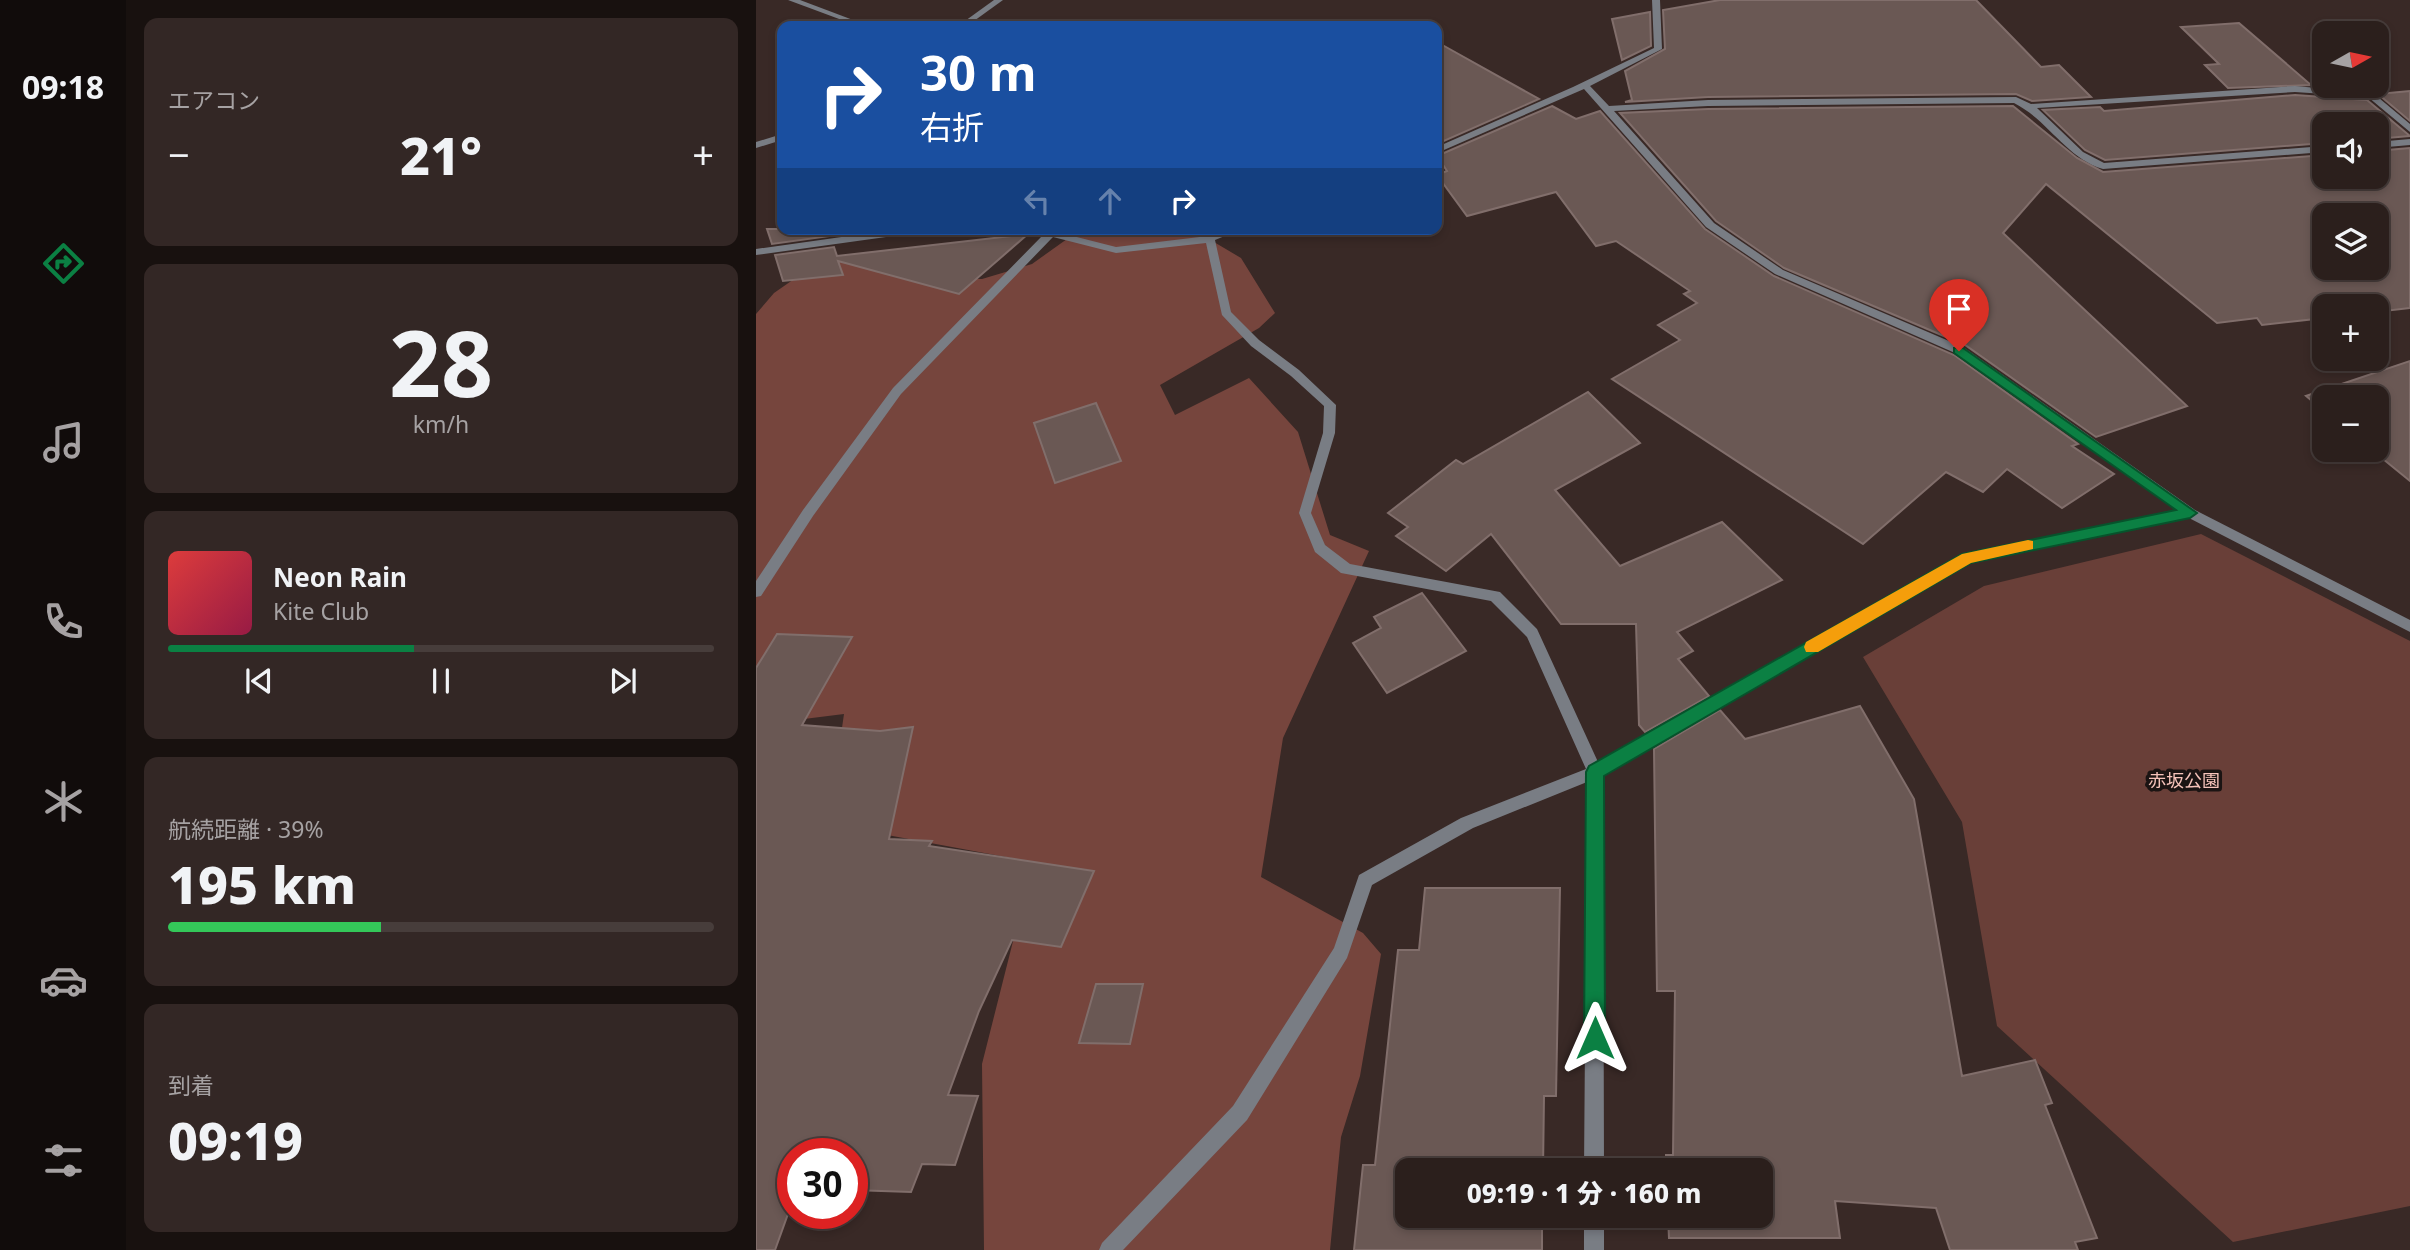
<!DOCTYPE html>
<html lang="ja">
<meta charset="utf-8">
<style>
:root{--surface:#2b1f1c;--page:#332725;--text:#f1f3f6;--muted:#a6a2a3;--line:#473d3b;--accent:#0b8043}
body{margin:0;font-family:"Noto Sans","Noto Sans JP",sans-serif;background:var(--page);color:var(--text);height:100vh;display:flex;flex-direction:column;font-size:26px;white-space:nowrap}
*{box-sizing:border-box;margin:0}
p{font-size:23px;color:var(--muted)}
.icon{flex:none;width:38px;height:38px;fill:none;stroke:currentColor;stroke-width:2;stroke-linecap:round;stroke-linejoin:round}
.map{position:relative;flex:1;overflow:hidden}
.side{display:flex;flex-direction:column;gap:18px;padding:18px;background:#18110f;width:630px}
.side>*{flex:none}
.hud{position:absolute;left:21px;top:21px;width:665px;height:214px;border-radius:14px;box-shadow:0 4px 10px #0003,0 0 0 2px var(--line);background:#1a4fa0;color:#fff;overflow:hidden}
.needle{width:46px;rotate:81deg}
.controls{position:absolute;left:1556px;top:21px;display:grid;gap:14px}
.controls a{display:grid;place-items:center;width:77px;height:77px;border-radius:14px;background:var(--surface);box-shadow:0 4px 10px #0003,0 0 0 2px var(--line);font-size:35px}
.speed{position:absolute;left:21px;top:1138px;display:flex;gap:14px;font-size:35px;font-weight:700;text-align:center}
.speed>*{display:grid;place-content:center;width:91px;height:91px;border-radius:50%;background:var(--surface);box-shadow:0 4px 10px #0003,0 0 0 2px var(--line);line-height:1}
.speed .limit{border:10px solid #d22;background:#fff;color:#111}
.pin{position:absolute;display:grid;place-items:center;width:60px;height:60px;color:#fff;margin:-72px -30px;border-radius:50% 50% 50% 0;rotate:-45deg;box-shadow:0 0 7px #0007}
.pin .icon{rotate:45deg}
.me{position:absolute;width:77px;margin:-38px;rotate:0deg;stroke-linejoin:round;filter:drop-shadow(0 0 5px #0008)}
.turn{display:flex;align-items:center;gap:24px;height:147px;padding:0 28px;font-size:32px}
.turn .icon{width:91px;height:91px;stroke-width:2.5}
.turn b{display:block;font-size:49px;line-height:60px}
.lanes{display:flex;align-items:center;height:66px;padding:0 28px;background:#0003;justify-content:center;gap:35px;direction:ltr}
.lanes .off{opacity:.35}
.big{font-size:52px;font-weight:800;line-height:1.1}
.side .widget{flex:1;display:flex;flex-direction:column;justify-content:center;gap:10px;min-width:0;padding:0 24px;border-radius:14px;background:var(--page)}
.side .dial{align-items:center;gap:0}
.dial b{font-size:91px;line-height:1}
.song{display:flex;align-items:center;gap:21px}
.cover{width:84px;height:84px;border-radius:10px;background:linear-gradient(135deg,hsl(0 70% 55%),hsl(340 70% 35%))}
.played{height:7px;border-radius:4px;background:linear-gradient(90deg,var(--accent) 45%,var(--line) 45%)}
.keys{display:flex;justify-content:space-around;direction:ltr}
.heat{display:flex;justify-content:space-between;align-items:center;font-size:38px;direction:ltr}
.charge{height:10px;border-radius:5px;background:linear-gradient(90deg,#34c759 39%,var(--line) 0)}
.trip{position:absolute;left:639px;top:1158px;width:378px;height:70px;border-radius:14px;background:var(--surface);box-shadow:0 4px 10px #0003,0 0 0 2px var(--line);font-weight:800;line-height:70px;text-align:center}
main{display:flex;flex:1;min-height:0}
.menu{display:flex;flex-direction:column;width:126px;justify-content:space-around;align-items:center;background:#110c0b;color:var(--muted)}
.menu .icon{width:49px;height:49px}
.menu .on{color:var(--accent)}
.menu b{font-size:32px;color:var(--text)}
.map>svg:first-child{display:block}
.green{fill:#693f38}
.forest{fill:#76453d}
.building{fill:#6a5854;stroke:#816e6b;stroke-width:2;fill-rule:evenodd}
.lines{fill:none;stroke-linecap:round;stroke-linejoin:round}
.street{fill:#797d84;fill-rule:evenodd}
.route{fill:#0b8043;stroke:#07532c;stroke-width:2}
.slow{fill:#f59e0b}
.labels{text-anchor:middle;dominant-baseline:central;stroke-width:7;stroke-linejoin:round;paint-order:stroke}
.park-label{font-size:18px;fill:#f6c3ba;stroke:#1b1413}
</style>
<main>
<nav class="menu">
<b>09:18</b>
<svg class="icon on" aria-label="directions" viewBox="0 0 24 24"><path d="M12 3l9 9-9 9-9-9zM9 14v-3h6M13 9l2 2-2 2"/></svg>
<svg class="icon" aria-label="music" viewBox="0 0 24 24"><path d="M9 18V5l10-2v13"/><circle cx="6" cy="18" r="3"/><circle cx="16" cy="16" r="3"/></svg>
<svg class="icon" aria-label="phone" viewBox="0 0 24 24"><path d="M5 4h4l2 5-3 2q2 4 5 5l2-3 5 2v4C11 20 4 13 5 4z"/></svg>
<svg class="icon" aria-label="climate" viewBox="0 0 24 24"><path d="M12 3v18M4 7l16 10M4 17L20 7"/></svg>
<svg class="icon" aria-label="car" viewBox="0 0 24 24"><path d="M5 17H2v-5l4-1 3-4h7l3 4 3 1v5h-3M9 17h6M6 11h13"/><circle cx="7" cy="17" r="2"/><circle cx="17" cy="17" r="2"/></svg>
<svg class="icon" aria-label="filters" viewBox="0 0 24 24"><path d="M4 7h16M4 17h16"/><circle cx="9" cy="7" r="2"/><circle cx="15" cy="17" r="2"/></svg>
</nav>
<section class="side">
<div class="widget"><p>エアコン</p>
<div class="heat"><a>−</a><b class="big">21°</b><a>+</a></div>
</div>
<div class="widget dial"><b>28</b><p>km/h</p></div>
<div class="widget">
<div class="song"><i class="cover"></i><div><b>Neon Rain</b><p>Kite Club</p></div></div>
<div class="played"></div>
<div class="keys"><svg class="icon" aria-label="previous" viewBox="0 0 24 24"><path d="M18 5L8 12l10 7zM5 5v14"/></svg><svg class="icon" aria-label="pause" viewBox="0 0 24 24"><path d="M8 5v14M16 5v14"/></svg><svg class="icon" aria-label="next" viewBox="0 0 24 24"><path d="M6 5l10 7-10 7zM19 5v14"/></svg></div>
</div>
<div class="widget"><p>航続距離 · 39%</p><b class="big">195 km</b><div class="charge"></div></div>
<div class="widget"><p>到着</p><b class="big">09:19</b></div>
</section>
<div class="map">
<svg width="1654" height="1250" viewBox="0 0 1654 1250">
<rect width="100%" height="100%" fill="#392926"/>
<polygon class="green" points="1445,534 1654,641 1654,1206 1477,1242 1241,1026 1206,822 1107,657 1228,586"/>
<polygon class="forest" points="325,229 436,229 485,258 519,313 503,328 404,385 419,415 493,378 542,432 574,535 613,551 527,738 505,877 607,933 625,954 604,1076 585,1137 574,1250 228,1250 226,1064 277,862 72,824 88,714 0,725 0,314 18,293 64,261 126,264 177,278 226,279 276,264"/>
<g class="building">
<polygon points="964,0 1220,0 1285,67 1303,65 1335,97 1276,101 1260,94 952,97 869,102 876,100 869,71 909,49 907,10"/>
<polygon points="894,12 895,46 866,60 856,19"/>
<polygon points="1483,23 1555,85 1472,88 1449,65 1463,64 1425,27"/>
<polygon points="681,42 783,99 681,144"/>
<polygon points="1654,91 1654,121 1622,94"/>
<polygon points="1539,95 1611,100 1654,136 1620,139 1620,124 1568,124 1568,143 1349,160 1329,150 1287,110 1344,107 1348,111"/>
<polygon points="796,106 820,119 844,111 949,229 1018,276 1198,355 1322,444 1316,446 1358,474 1306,508 1251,469 1227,492 1190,472 1107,544 856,379 924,340 902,325 941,303 928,294 934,291 860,241 840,246 800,192 711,216 681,175 691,171 681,156"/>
<path d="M 1257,106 L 1321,158 L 1347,172 L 1568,155 L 1568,177 L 1620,177 L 1620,151 L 1654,148 L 1654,308 L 1620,312 L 1620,306 L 1568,306 L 1568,318 L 1506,325 L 1501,318 L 1461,323 L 1290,184 L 1247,233 L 1431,406 L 1340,437 L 1209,345 L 1028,268 L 960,221 L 864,113 L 952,109 ZM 1568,215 L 1620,215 L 1620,268 L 1568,268 Z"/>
<polygon points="11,229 72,229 74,236 16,244"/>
<polygon points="272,234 203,294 82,261 87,275 27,281 19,255 78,247 81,256"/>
<polygon points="1654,361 1654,481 1616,450 1620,450 1620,397 1568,397 1568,411 1550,396"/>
<polygon points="832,392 884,443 799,490 864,566 966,522 1026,580 921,632 937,651 922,659 953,696 889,732 883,725 880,624 805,624 735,534 690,571 640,536 652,527 632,513 700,460 707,464"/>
<polygon points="340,403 365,461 299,483 278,423"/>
<polygon points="666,593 710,651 631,693 597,643 625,628 618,617"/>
<polygon points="21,634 96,637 46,725 124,731 157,727 133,839 176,841 173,846 338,871 305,947 256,940 223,1011 192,1095 222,1096 199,1165 166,1164 155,1192 96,1190 96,1153 37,1153 37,1200 19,1250 0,1250 0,668"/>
<polygon points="1104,706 1158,799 1206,1076 1279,1060 1296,1103 1289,1105 1341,1238 1319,1242 1322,1250 1194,1250 1180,1208 1079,1201 1084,1238 913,1238 912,1216 1004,1216 1004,1171 910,1171 910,1155 917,1155 919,991 901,991 898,749 964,710 989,739"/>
<polygon points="669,888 804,888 800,1096 788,1096 787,1171 651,1171 651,1216 786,1216 786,1250 598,1250 607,1165 619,1165 642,950 663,950"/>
<polygon points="340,984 387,984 374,1044 323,1043"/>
</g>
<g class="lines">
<g class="street">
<polygon points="32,0 44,0 113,26 102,26"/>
<polygon points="238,0 247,0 211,26 202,26"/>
<path d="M 896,0 L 904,0 L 906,49 L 834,86 L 853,106 L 952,100 L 1260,97 L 1275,104 L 1539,86 L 1617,93 L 1654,124 L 1654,132 L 1612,97 L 1539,92 L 1281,108 L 1327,152 L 1348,163 L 1568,146 L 1568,152 L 1347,169 C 1310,158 1292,120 1258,103 L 952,106 L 858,111 L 958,223 L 1027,270 L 1207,347 L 1439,510 L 1654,620 L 1654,632 L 1433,518 L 1214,562 L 847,775 L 848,1171 L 828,1171 L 831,782 L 717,828 L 616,885 L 591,958 L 491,1120 L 367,1250 L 343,1250 L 346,1243 L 477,1106 L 578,948 L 603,875 L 705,818 L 830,769 L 771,637 L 735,601 L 585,573 L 559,552 L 543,513 L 567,433 L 568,406 L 535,376 L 495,346 L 466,315 L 450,243 L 360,253 L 297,237 L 145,394 L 57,516 L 5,596 L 0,597 L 0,581 L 47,510 L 137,388 L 287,235 L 271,229 L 297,229 L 301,232 L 360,247 L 452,236 L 471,229 L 486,229 L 459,240 L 475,312 L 503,340 L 543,370 L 580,405 L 579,433 L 555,513 L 569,545 L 594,564 L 744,592 L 781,629 L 842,762 L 1206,554 L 1422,511 L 1199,353 L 1019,274 L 950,227 L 828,89 L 681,153 L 681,147 L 817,87 L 898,48 Z"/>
<polygon points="26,134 26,140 0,148 0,142"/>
<polygon points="1654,139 1654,145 1620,148 1620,142"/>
<polygon points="142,229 171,229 166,232 0,255 0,249"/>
<rect x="828" y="1216" width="20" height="34"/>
</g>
</g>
<polygon class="route" points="1198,348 1207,348 1441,513 1434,518 1215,563 848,776 849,1038 846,1045 839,1048 831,1045 828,1038 830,772 833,766 1206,554 1420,510 1198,353"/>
<polygon class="slow" points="1272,540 1277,541 1277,549 1215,563 1062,652 1050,652 1048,647 1050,642 1206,554"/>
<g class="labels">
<g class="park-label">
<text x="1428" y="780">赤坂公園</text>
</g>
</g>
</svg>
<div class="controls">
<a><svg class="needle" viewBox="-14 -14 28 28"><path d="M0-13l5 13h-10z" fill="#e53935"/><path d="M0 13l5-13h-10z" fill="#a6a2a3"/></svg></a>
<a><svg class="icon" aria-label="sound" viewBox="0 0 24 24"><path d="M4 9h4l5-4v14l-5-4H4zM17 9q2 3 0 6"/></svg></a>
<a><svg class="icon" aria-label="layers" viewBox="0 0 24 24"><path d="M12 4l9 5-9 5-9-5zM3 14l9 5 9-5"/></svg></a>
<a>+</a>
<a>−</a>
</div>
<div class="speed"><div class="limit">30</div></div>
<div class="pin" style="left:1203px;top:351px;background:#d93025"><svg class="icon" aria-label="arrive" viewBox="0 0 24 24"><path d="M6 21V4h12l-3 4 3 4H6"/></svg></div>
<svg class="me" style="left:839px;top:1038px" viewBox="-20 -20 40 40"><path d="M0-17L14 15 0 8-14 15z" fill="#0b8043" stroke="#fff" stroke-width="4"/></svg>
<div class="trip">09:19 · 1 分 · 160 m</div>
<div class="hud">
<div class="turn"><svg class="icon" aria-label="right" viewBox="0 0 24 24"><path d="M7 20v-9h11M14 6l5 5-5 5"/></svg><div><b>30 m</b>右折</div></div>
<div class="lanes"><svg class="icon off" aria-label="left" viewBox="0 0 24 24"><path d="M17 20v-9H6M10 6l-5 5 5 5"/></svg><svg class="icon off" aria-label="ahead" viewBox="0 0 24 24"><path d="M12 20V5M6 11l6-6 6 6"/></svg><svg class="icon" aria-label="right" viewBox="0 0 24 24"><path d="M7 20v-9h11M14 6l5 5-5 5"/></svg></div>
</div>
</div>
</main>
